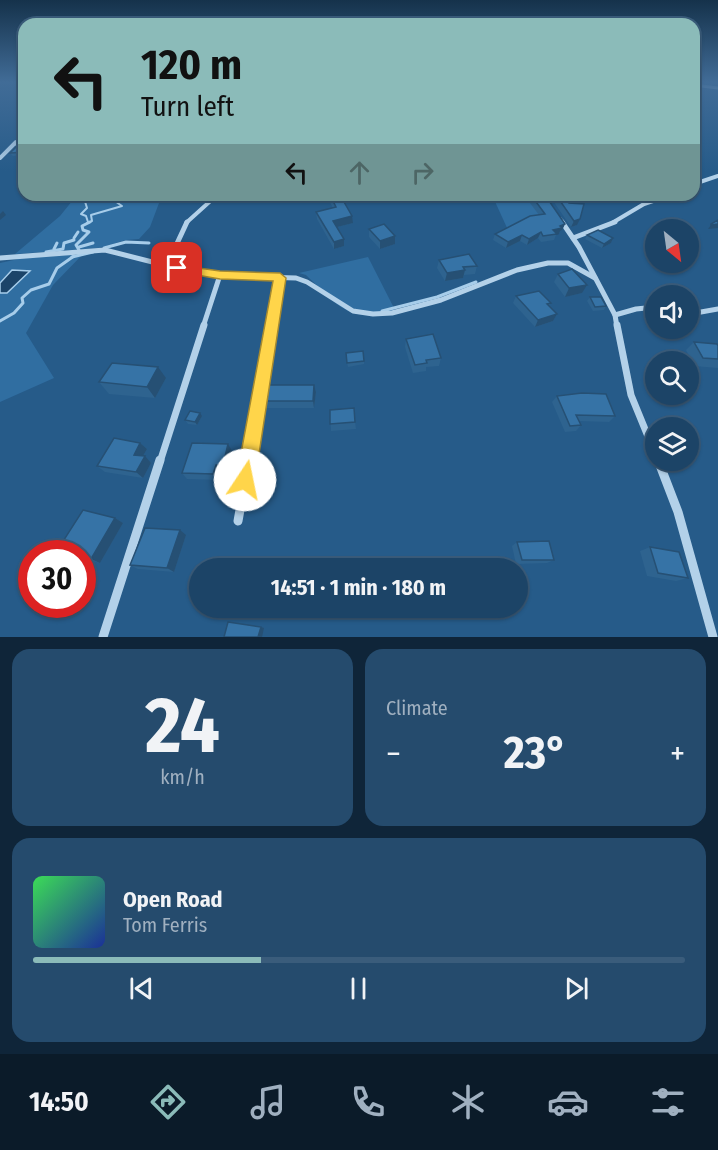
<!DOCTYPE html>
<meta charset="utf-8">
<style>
:root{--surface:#1c4467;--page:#254b6d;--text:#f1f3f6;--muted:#a0b0c0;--line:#3a5c7b;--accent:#8bbbb9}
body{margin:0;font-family:"Fira Sans Condensed",sans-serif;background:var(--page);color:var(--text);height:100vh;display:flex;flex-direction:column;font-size:22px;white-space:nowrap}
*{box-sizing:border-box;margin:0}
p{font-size:20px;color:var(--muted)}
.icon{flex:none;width:33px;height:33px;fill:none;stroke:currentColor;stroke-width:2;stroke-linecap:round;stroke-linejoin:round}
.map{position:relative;height:637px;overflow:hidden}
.side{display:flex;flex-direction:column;gap:12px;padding:12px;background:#0f2539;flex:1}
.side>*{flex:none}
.hud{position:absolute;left:18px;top:18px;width:682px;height:183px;border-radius:18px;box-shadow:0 2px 4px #0004,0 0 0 2px var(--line);background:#8bbbb9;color:#111;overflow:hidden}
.needle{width:39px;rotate:151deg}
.fabs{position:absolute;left:645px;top:219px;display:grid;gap:12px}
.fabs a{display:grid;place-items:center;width:54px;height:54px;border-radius:50%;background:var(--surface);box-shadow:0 2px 4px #0004,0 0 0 2px var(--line);font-size:30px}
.speed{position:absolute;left:18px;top:540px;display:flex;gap:12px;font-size:30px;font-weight:700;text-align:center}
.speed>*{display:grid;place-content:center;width:78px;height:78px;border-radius:50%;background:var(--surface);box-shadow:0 2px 4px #0004,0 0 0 2px var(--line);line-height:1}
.speed .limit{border:9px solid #d22;background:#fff;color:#111}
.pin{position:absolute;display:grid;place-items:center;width:51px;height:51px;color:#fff;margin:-26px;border-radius:12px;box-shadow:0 3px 9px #0006}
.me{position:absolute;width:66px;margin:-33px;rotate:11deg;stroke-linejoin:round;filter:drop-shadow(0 0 4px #0008)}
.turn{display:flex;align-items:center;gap:21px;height:126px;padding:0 24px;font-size:27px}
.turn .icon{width:78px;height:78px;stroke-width:2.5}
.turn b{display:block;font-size:42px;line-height:51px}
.lanes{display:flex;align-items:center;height:57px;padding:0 24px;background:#0003;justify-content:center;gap:30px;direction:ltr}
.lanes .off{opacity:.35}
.big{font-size:45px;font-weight:700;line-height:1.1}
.side .widget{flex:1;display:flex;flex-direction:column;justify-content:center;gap:9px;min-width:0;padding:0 21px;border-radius:18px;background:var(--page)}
.side .dial{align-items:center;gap:0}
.dial b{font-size:78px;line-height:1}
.song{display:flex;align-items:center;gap:18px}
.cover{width:72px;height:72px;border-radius:9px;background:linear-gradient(135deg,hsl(130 70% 55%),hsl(230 70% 35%))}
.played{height:6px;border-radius:3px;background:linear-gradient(90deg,var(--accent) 35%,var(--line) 35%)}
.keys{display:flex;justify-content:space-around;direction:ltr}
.heat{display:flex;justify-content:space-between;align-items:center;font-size:33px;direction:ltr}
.side .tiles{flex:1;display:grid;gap:12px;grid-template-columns:1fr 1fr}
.widget:last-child{grid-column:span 2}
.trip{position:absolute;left:189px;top:558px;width:339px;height:60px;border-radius:30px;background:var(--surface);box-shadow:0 2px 4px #0004,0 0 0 2px var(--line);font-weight:700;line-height:60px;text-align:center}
.dock{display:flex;height:96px;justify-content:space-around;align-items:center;background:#0b1b29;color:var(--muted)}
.dock .icon{width:42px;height:42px}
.dock .current{color:var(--accent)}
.dock b{font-size:27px;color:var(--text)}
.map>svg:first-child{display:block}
.green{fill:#306ea1}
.water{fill:#1b4469;stroke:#a7cdea;stroke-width:1.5}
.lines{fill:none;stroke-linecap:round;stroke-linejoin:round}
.stream-far1{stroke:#a7cdea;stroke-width:2}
.stream{stroke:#a7cdea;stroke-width:3}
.street-far4{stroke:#b3d1e9;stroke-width:3}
.street-far3{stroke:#b3d1e9;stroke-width:4}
.street-far2{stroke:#b3d1e9;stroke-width:5}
.street-far1{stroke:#b3d1e9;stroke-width:7}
.street{stroke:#b3d1e9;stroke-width:9}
.wall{fill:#2e638f}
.shaded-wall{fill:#265074}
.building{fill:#3673a6;stroke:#265074;stroke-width:1.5}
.route{fill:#ffd54a;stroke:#a68a30;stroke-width:1.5}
</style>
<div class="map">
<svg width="718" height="637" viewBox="0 0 718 637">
<rect width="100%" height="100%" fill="#265b89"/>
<g class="green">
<polygon points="77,195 210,195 159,203 150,227 139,239 126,240 99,248 15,254 60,216"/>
<polygon points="492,195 542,195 563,227 508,230"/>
<polygon points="83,254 53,285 26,333 54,378 0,402 0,293 7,293 12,270 0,283 0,263 23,258"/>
<path d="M 368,257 L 395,310 C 348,325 337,304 306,275 L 299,273 Z"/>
</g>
<polygon class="water" points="12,270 30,271 7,293 0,293 0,283"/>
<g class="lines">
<g class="stream-far1">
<polyline points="83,195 87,208 81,214 86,216 88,222"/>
<polyline points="87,223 92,221 91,215 122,206 112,199 116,195"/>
</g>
<g class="stream">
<polyline points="74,238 78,232"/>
<polyline points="79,247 93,243"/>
<polyline points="104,248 126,242 149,243"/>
<polyline points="54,249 57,243"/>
<polyline points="79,250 76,245 89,232 83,230 82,226 90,222"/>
<polyline points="46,252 63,249 64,243 74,240"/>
<polyline points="72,257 93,252"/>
<polyline points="382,311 437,297 476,282"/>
<polyline points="0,321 14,313 23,303 22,298 31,290 49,284 57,268 74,256"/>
</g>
<g class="street-far4">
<polyline points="694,85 718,88"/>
<polyline points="15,144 24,135"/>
</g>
<g class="street-far3">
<polyline points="0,158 16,142"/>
<polyline points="694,184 718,176"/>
<polyline points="560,219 563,223"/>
<polyline points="186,223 217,195"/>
<polyline points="612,223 644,204 671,195"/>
</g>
<g class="street-far2">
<polyline points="562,222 579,247 615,315 617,327"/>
<polyline points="573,238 615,222"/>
<polyline points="0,258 105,250 184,270 233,276 296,278 307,282 353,311 373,314 392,313 441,300 517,270 548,263 568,263 595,278"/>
<polyline points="167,265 187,222"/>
<polyline points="688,311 701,312 718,309"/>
<polyline points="615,315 636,309 656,307"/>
<polyline points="203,327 220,275"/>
<polyline points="272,327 280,278"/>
</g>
<g class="street-far1">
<polyline points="617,325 631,395 656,456"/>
<polyline points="160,462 204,325"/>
<polyline points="249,462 272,325"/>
</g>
<g class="street">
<polyline points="658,460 678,512 713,637"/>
<polyline points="238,521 249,460"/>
<polyline points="103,637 160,460"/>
</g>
</g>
<g class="wall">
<polygon points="24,139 24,155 13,156 10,153"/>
<polygon points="326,195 340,195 353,223 337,227 344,246 334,249 317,219 316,212 333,208"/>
<polygon points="524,195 545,195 565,224 562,230 560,231 559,234 556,235 554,240 541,242 538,238 527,245 520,241 506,248 493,240 495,234 539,215"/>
<polygon points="549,195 561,195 577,225 571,227"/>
<polygon points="634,195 659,195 637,203 630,201"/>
<polygon points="369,229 395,244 380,249 369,237"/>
<polygon points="587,235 613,238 611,243 602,248 585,239"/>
<polygon points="439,260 477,266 475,274 464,275 463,278 445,281 437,268"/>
<polygon points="558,274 582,293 565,297 554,282"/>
<polygon points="516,296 551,303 549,306 557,314 553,321 535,327 513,303"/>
<polygon points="590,297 606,306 604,310 593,311 587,301"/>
<polygon points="406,339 441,358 439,366 426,367 426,371 413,373 405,347"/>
<polygon points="694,342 718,346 718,368 694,366 686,350"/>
<polygon points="346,357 364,361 364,364 348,367"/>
<polygon points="166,378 155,398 109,394 99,382"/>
<polygon points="314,385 316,392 314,408 264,408 261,401"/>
<polygon points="557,396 615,416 609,422 579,421 581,425 576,431 565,432 552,402"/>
<polygon points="330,410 355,422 356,429 331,431"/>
<polygon points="202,416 197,425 188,424 185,420"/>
<polygon points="140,443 147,449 143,456 151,463 143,478 105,472 97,466"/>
<polygon points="232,451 227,471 220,471 218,480 187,479 182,473"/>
<polygon points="115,518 123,523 100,563 82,558 82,554 68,554 58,549"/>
<polygon points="186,535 174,572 138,569 130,565"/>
<polygon points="517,542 554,560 547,563 516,564 512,546"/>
<polygon points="650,547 688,578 676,581 647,576 640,551"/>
</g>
<g class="shaded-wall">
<polygon points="647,195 659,195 637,203 641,197"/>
<polygon points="3,211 6,215 0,220 0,214"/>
<polygon points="352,216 353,223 333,228 333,221"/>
<polygon points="580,219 577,225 571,227 574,221"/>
<polygon points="565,224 562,230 560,231 559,234 556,235 553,230"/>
<polygon points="718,224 718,228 708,229 711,225"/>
<polygon points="541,232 538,238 527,245 529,239"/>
<polygon points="522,235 520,241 506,248 508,242"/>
<polygon points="395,236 395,244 380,249 380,241"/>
<polygon points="613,238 611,243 602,248 604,244"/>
<polygon points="344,239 344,246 334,249 334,242"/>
<polygon points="465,270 463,278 445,281 447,273"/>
<polygon points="587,285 582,293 565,297 569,288"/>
<polygon points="557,314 553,321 535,327 538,320"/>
<polygon points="158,367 166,378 155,398 147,387"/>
<polygon points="314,385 316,392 314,408 313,401"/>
<polygon points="200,413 202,416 197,425 195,422"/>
<polygon points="140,443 147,449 140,461 134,455"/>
<polygon points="228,444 232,451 227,471 223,465"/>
<polygon points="145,456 151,463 143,478 136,472"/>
<polygon points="216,465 220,471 218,480 213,474"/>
<polygon points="115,518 123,523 100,563 91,559"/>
<polygon points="180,530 186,535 174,572 167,568"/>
<polygon points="261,627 264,628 262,637 258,637"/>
</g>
<g class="building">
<polygon points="24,139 24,152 10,153"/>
<polygon points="330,195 340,195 352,216 333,221 344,239 334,242 316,212 336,207"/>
<polygon points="531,195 545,195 565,224 560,226 562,228 553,230 557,234 543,236 541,232 529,239 522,235 508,242 495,234 530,216 545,214"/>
<polygon points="556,195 561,195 569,203 584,204 580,219 574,221"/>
<polygon points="635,195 647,195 641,197"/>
<polygon points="718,220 718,224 711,225 711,224"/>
<polygon points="384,224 395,236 380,241 369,229"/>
<polygon points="598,230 613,238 604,244 587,235"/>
<polygon points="469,254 477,266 463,267 465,270 447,273 439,260"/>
<polygon points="572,269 587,285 569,288 558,274"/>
<polygon points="539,291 551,303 547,304 557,314 538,320 516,296"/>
<polygon points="590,297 601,297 606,306 595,307"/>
<polygon points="433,334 441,358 426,360 427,363 415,365 406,339"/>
<polygon points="694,342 717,344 718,346 718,359 703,358"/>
<polygon points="363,351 364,361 347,363 346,353"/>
<polygon points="112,363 158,367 147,387 99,382"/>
<polygon points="264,385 314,385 313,401 261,401"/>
<polygon points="582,393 606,394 615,416 576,415 581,425 570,426 557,396"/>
<polygon points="354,408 355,422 330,424 330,410"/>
<polygon points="190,411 200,413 195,422 185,420"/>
<polygon points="114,438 140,443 134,455 145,456 136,472 97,466"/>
<polygon points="192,443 228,444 223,465 216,465 213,474 182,473"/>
<polygon points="83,510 115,518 91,559 82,557 82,554 72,554 58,549"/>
<polygon points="145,528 180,530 167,568 130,565"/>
<polygon points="549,541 554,560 522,560 517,542"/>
<polygon points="650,547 679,552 688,578 658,573"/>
<polygon points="228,622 261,627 258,637 224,637"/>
</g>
<linearGradient id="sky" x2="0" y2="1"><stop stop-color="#15324b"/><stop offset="0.48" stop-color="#416c97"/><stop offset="1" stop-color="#416c97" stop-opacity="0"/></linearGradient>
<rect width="718" height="171" fill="url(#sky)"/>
<polygon class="route" points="177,265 220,271 280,273 286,278 255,480 252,487 245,490 239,487 236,480 273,281 220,279 173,271 171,268"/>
</svg>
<div class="fabs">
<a><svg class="needle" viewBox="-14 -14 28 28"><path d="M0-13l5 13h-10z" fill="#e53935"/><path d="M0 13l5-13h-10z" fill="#a0b0c0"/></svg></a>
<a><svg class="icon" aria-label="sound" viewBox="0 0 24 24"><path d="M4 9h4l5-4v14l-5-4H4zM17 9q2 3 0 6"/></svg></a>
<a><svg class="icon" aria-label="search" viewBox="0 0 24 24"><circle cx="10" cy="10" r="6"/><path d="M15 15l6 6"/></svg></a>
<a><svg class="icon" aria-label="layers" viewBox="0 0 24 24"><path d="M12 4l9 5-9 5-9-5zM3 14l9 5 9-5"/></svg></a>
</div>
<div class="speed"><div class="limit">30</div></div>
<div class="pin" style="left:177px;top:268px;background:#d93025"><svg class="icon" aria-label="arrive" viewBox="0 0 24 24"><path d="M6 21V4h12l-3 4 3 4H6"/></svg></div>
<svg class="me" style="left:245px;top:480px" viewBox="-20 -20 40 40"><circle r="19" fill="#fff"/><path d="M0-13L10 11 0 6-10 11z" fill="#ffd54a"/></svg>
<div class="trip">14:51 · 1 min · 180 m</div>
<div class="hud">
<div class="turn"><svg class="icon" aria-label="left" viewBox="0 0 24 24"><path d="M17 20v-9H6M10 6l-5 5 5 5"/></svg><div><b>120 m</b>Turn left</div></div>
<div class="lanes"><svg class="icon" aria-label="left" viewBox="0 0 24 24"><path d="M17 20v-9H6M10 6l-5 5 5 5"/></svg><svg class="icon off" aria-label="ahead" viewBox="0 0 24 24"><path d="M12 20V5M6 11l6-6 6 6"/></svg><svg class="icon off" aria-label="right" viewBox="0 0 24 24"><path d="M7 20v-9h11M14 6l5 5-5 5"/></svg></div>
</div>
</div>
<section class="side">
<div class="tiles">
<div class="widget dial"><b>24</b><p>km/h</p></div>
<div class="widget"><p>Climate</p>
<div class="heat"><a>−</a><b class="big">23°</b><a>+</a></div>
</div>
<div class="widget">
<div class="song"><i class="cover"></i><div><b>Open Road</b><p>Tom Ferris</p></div></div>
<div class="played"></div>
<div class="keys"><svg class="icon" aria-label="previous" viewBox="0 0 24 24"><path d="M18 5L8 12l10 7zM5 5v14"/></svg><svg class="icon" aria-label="pause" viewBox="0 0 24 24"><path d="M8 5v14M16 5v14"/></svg><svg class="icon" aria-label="next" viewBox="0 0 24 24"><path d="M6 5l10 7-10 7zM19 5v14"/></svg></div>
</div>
</div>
</section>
<nav class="dock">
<b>14:50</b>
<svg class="icon current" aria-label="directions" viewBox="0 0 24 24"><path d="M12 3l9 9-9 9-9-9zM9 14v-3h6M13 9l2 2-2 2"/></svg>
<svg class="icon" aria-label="music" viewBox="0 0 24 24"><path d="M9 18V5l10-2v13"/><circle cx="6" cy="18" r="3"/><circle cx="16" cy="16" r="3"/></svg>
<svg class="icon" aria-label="phone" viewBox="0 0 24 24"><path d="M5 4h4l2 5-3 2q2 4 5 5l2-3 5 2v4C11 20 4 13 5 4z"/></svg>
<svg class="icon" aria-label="climate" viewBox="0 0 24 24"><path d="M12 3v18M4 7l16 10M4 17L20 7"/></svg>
<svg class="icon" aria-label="car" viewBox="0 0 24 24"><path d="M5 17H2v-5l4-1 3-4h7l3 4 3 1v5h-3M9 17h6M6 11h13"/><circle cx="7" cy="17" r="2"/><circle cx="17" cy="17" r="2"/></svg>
<svg class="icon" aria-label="filters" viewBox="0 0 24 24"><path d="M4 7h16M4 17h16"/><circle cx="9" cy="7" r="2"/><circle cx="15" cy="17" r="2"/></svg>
</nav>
